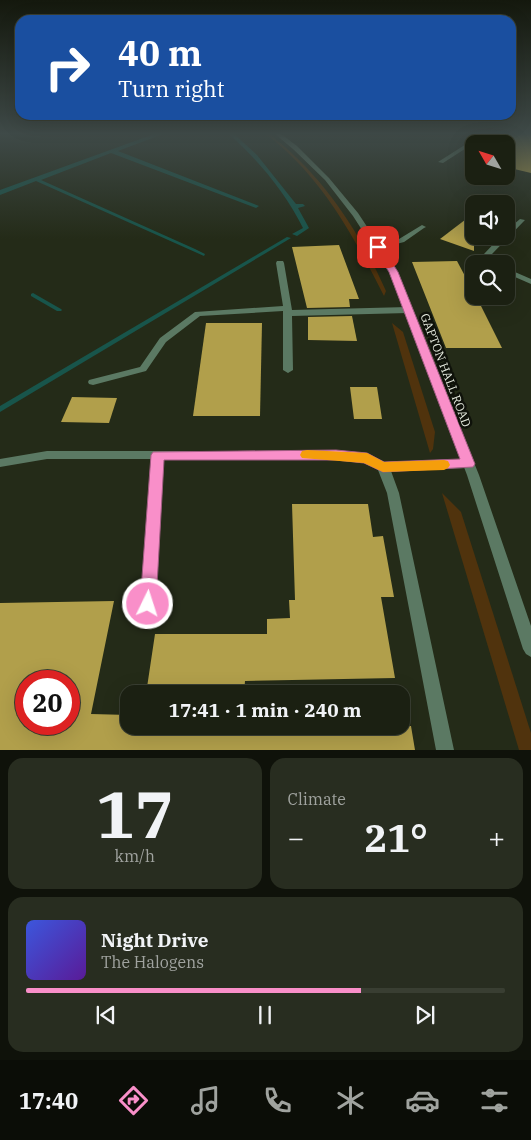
<!DOCTYPE html>
<meta charset="utf-8">
<style>
:root{--surface:#1b2012;--page:#282d20;--text:#f1f3f6;--muted:#a0a39f;--line:#393e32;--accent:#f98fc9}
body{margin:0;font-family:"IBM Plex Serif",serif;background:var(--page);color:var(--text);height:100vh;display:flex;flex-direction:column;font-size:19px;white-space:nowrap}
*{box-sizing:border-box;margin:0}
p{font-size:16px;color:var(--muted)}
.icon{flex:none;width:28px;height:28px;fill:none;stroke:currentColor;stroke-width:2;stroke-linecap:round;stroke-linejoin:round}
.map{position:relative;height:750px;overflow:hidden}
.sheet{display:flex;flex-direction:column;gap:8px;padding:8px;background:#0f120a;flex:1}
.sheet>*{flex:none}
.top-card{position:absolute;left:15px;top:15px;width:501px;height:105px;border-radius:15px;box-shadow:0 5px 20px #0002,0 0 0 1px var(--line);background:#1a4fa0;color:#fff;overflow:hidden}
.needle{width:32px;rotate:309deg}
.buttons{position:absolute;left:465px;top:135px;display:grid;gap:10px}
.buttons a{display:grid;place-items:center;width:50px;height:50px;border-radius:10px;background:var(--surface);box-shadow:0 5px 20px #0002,0 0 0 1px var(--line);font-size:25px}
.speed{position:absolute;left:15px;top:670px;display:flex;gap:10px;font-size:25px;font-weight:700;text-align:center}
.speed>*{display:grid;place-content:center;width:65px;height:65px;border-radius:50%;background:var(--surface);box-shadow:0 5px 20px #0002,0 0 0 1px var(--line);line-height:1}
.speed .limit{border:8px solid #d22;background:#fff;color:#111}
.pin{position:absolute;display:grid;place-items:center;width:42px;height:42px;color:#fff;margin:-21px;border-radius:10px;box-shadow:0 2px 8px #0006}
.me{position:absolute;width:55px;margin:-28px;rotate:4deg;stroke-linejoin:round;filter:drop-shadow(0 0 4px #0008)}
.turn{display:flex;align-items:center;gap:18px;height:105px;padding:0 20px;font-size:22px}
.turn .icon{width:65px;height:65px;stroke-width:2.5}
.turn b{display:block;font-size:35px;line-height:42px}
.big{font-size:38px;font-weight:700;line-height:1.1}
.sheet .card{flex:1;display:flex;flex-direction:column;justify-content:center;gap:8px;min-width:0;padding:0 18px;border-radius:15px;background:var(--page)}
.sheet .dial{align-items:center;gap:0}
.dial b{font-size:65px;line-height:1}
.song{display:flex;align-items:center;gap:15px}
.cover{width:60px;height:60px;border-radius:8px;background:linear-gradient(135deg,hsl(230 70% 55%),hsl(270 70% 35%))}
.played{height:5px;border-radius:2px;background:linear-gradient(90deg,var(--accent) 70%,var(--line) 70%)}
.keys{display:flex;justify-content:space-around;direction:ltr}
.heat{display:flex;justify-content:space-between;align-items:center;font-size:28px;direction:ltr}
.sheet .tiles{flex:1;display:grid;gap:8px;grid-template-columns:1fr 1fr}
.card:last-child{grid-column:span 2}
.trip{position:absolute;left:120px;top:685px;width:290px;height:50px;border-radius:15px;background:var(--surface);box-shadow:0 5px 20px #0002,0 0 0 1px var(--line);font-weight:700;line-height:50px;text-align:center}
.tabs{display:flex;height:80px;justify-content:space-around;align-items:center;background:#0b0d07;color:var(--muted)}
.tabs .icon{width:35px;height:35px}
.tabs .active{color:var(--accent)}
.tabs b{font-size:22px;color:var(--text)}
.map>svg:first-child{display:block}
.green{fill:#50330d}
.water{fill:#18554b}
.lines{fill:none;stroke-linecap:round;stroke-linejoin:round}
.stream{fill:#18554b;fill-rule:evenodd}
.building{fill:#b19f4b;fill-rule:evenodd}
.service{fill:#5b7963;fill-rule:evenodd}
.tertiary{fill:#5b7963;fill-rule:evenodd}
.route{fill:#f98fc9;stroke:#a25d83}
.slow{fill:#f59e0b}
.labels{text-anchor:middle;dominant-baseline:central;stroke-width:5;stroke-linejoin:round;paint-order:stroke}
.street-label{font-size:12px;fill:#e7ece0;stroke:#0f120a}
</style>
<div class="map">
<svg width="531" height="750" viewBox="0 0 531 750">
<rect width="100%" height="100%" fill="#242b18"/>
<g class="green">
<path d="M 266,134 L 269,134 C 322,174 359,231 386,291 L 384,296 C 353,235 322,177 266,134 Z"/>
<polygon points="392,323 403,332 435,432 433,449 430,453"/>
<polygon points="442,493 461,512 531,733 531,750 519,750"/>
</g>
<g class="water">
<polygon points="154,134 163,134 118,151 259,206 256,208 111,153 41,180 195,249 205,254 204,256 36,181 0,195 0,190"/>
<path d="M 229,134 L 234,134 L 257,155 L 296,204 L 303,204 L 305,206 L 298,208 L 309,228 L 297,236 L 292,234 L 303,228 C 285,192 259,161 229,134 Z"/>
<polygon points="287,237 291,238 0,412 0,406"/>
</g>
<g class="lines">
<polygon class="stream" points="33,293 61,309 62,310 61,311 57,311 31,296 31,294"/>
</g>
<g class="building">
<polygon points="506,134 531,134 531,173 506,167"/>
<polygon points="474,213 474,251 440,239"/>
<polygon points="339,245 359,299 349,299 350,307 307,308 292,247"/>
<polygon points="457,261 474,293 474,296 476,296 502,348 446,348 412,262"/>
<polygon points="352,316 357,341 308,340 308,317"/>
<polygon points="206,323 262,323 260,416 193,416"/>
<polygon points="350,387 377,387 382,419 354,419"/>
<polygon points="72,397 117,398 109,423 61,422"/>
<polygon points="292,504 368,504 373,537 383,536 394,597 381,597 395,678 245,681 244,694 146,694 155,634 267,634 267,619 290,618 289,600 295,600"/>
<path d="M 114,601 L 91,714 L 129,715 L 129,726 L 411,726 L 415,750 L 0,750 L 0,603 ZM 26,681 L 69,681 L 69,724 L 26,724 Z"/>
</g>
<g class="lines">
<g class="service">
<polygon points="482,134 488,134 443,163 438,162"/>
<polygon points="520,219 525,220 492,254 494,259 499,264 490,264 486,260 484,254 501,236 506,236 506,231"/>
<polygon points="422,225 426,227 424,228 404,242 378,249 374,247 399,239"/>
<polygon points="277,261 283,261 284,263 292,310 408,307 412,310 408,313 292,316 293,370 288,373 283,370 283,311 200,316 166,342 146,371 93,385 89,384 88,382 89,380 140,367 160,338 195,312 283,306 276,263"/>
<polygon points="506,268 531,279 531,284 506,273"/>
<polygon points="47,451 336,451 367,454 385,462 468,460 472,461 474,464 472,467 468,468 391,471 399,493 454,750 436,750 387,493 378,470 365,462 336,459 164,459 155,604 153,609 148,611 143,609 141,604 152,459 47,459 0,467 0,459"/>
</g>
<polygon class="tertiary" points="275,134 281,134 297,146 329,178 358,213 397,272 479,475 531,626 531,657 526,654 523,649 467,475 389,272 353,216 325,180 293,149"/>
</g>
<linearGradient id="sky" x2="0" y2="1"><stop stop-color="#14180d"/><stop offset="0.56" stop-color="#3f4a48"/><stop offset="1" stop-color="#3f4a48" stop-opacity="0"/></linearGradient>
<rect width="531" height="239" fill="url(#sky)"/>
<polygon class="route" points="375,245 381,245 398,272 475,464 473,467 383,472 364,463 336,460 164,460 156,604 154,609 148,611 142,609 140,604 151,455 153,452 336,450 367,453 384,462 460,459 389,272 373,247"/>
<polygon class="slow" points="307,450 367,453 384,462 444,460 448,461 450,465 448,468 444,470 383,472 364,463 302,458 300,455 302,451"/>
<g class="labels">
<g class="street-label">
<text transform="translate(446 370) rotate(69)">GAPTON HALL ROAD</text>
</g>
</g>
</svg>
<div class="buttons">
<a><svg class="needle" viewBox="-14 -14 28 28"><path d="M0-13l5 13h-10z" fill="#e53935"/><path d="M0 13l5-13h-10z" fill="#a0a39f"/></svg></a>
<a><svg class="icon" aria-label="sound" viewBox="0 0 24 24"><path d="M4 9h4l5-4v14l-5-4H4zM17 9q2 3 0 6"/></svg></a>
<a><svg class="icon" aria-label="search" viewBox="0 0 24 24"><circle cx="10" cy="10" r="6"/><path d="M15 15l6 6"/></svg></a>
</div>
<div class="speed"><div class="limit">20</div></div>
<div class="pin" style="left:378px;top:247px;background:#d93025"><svg class="icon" aria-label="arrive" viewBox="0 0 24 24"><path d="M6 21V4h12l-3 4 3 4H6"/></svg></div>
<svg class="me" style="left:148px;top:604px" viewBox="-20 -20 40 40"><circle r="17" fill="#f98fc9" stroke="#fff" stroke-width="3"/><path d="M0-11L8 9 0 5-8 9z" fill="#fff"/></svg>
<div class="trip">17:41 · 1 min · 240 m</div>
<div class="top-card">
<div class="turn"><svg class="icon" aria-label="right" viewBox="0 0 24 24"><path d="M7 20v-9h11M14 6l5 5-5 5"/></svg><div><b>40 m</b>Turn right</div></div>
</div>
</div>
<section class="sheet">
<div class="tiles">
<div class="card dial"><b>17</b><p>km/h</p></div>
<div class="card"><p>Climate</p>
<div class="heat"><a>−</a><b class="big">21°</b><a>+</a></div>
</div>
<div class="card">
<div class="song"><i class="cover"></i><div><b>Night Drive</b><p>The Halogens</p></div></div>
<div class="played"></div>
<div class="keys"><svg class="icon" aria-label="previous" viewBox="0 0 24 24"><path d="M18 5L8 12l10 7zM5 5v14"/></svg><svg class="icon" aria-label="pause" viewBox="0 0 24 24"><path d="M8 5v14M16 5v14"/></svg><svg class="icon" aria-label="next" viewBox="0 0 24 24"><path d="M6 5l10 7-10 7zM19 5v14"/></svg></div>
</div>
</div>
</section>
<nav class="tabs">
<b>17:40</b>
<svg class="icon active" aria-label="directions" viewBox="0 0 24 24"><path d="M12 3l9 9-9 9-9-9zM9 14v-3h6M13 9l2 2-2 2"/></svg>
<svg class="icon" aria-label="music" viewBox="0 0 24 24"><path d="M9 18V5l10-2v13"/><circle cx="6" cy="18" r="3"/><circle cx="16" cy="16" r="3"/></svg>
<svg class="icon" aria-label="phone" viewBox="0 0 24 24"><path d="M5 4h4l2 5-3 2q2 4 5 5l2-3 5 2v4C11 20 4 13 5 4z"/></svg>
<svg class="icon" aria-label="climate" viewBox="0 0 24 24"><path d="M12 3v18M4 7l16 10M4 17L20 7"/></svg>
<svg class="icon" aria-label="car" viewBox="0 0 24 24"><path d="M5 17H2v-5l4-1 3-4h7l3 4 3 1v5h-3M9 17h6M6 11h13"/><circle cx="7" cy="17" r="2"/><circle cx="17" cy="17" r="2"/></svg>
<svg class="icon" aria-label="filters" viewBox="0 0 24 24"><path d="M4 7h16M4 17h16"/><circle cx="9" cy="7" r="2"/><circle cx="15" cy="17" r="2"/></svg>
</nav>
